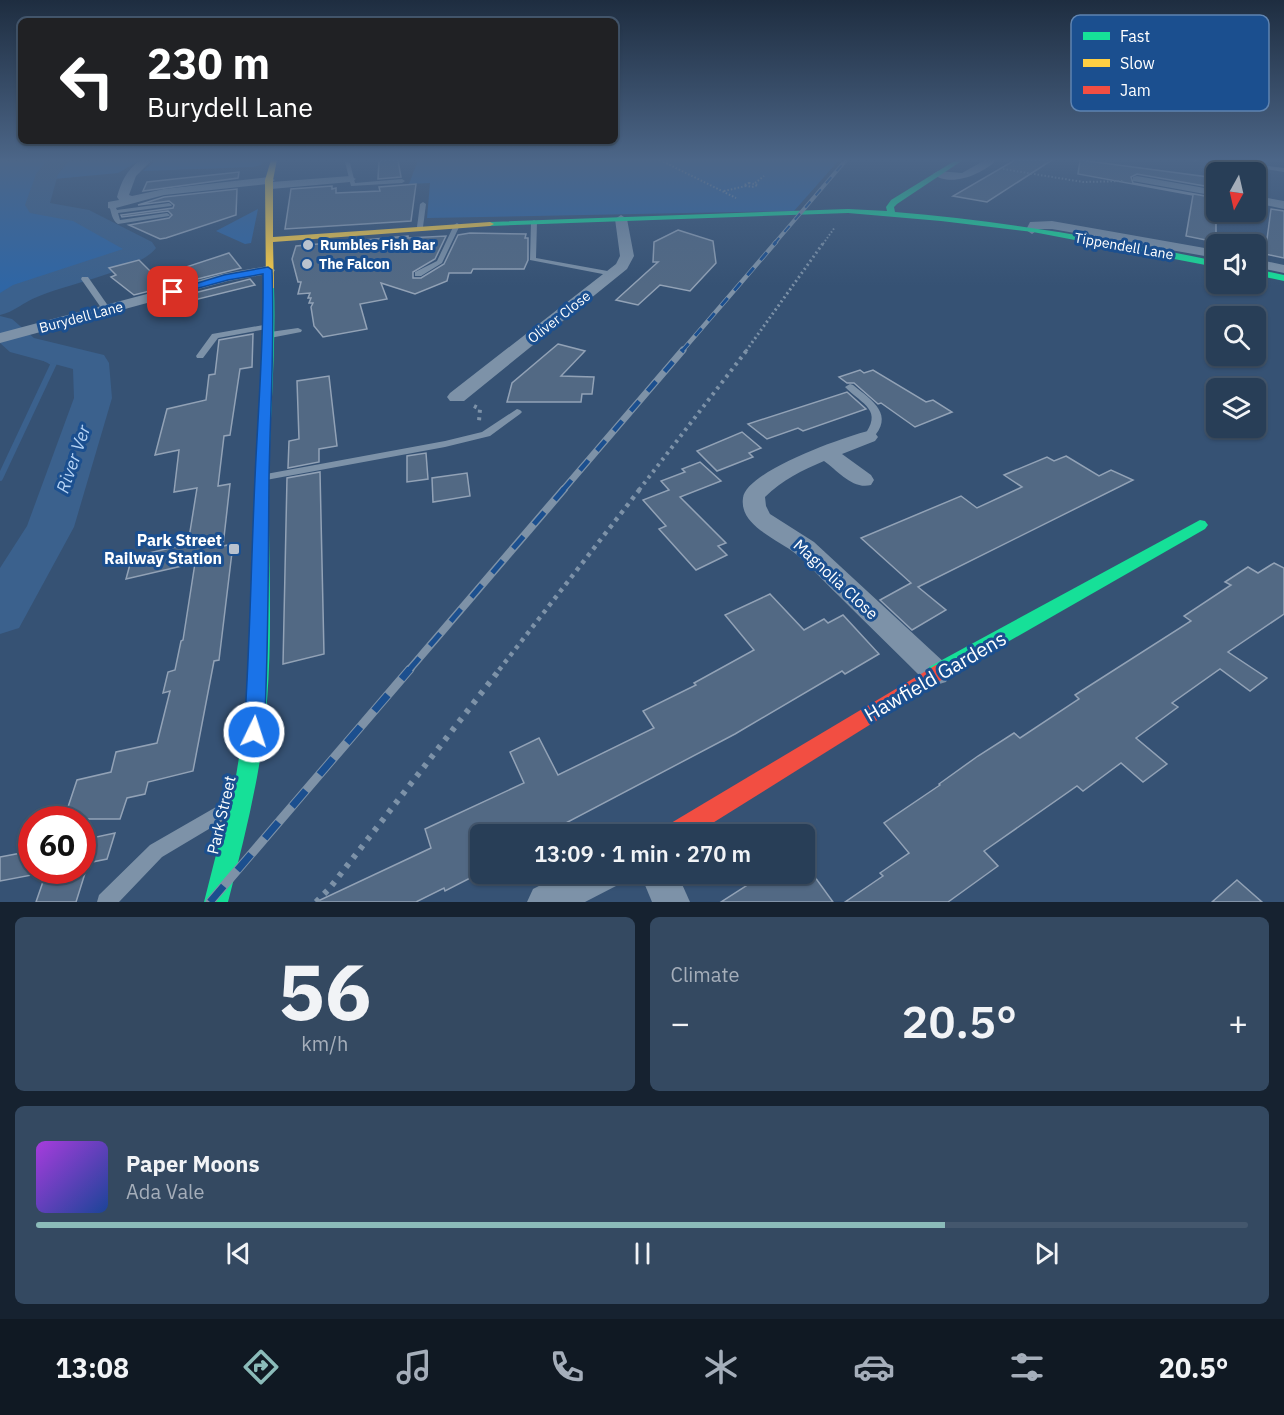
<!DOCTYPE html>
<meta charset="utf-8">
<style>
:root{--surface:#283e57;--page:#344961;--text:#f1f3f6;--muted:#a5aeba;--line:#44576d;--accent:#8bbbb9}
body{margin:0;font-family:"IBM Plex Sans",sans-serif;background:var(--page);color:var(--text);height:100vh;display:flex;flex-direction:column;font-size:22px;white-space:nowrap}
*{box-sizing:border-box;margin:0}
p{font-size:20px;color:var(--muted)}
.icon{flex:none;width:33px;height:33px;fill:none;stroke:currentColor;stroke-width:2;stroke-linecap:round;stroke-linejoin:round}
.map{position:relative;height:902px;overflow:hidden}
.drawer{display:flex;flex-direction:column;gap:15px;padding:15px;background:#162230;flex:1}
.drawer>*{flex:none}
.guide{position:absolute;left:18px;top:18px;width:600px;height:126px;border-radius:9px;box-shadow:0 2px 4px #0004,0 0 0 2px var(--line);background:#202124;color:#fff;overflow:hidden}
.needle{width:39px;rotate:188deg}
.controls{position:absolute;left:1206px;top:162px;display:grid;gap:12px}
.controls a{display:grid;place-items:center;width:60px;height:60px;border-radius:9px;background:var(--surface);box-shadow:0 2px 4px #0004,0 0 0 2px var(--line);font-size:30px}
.speed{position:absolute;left:18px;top:806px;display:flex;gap:12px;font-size:30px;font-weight:700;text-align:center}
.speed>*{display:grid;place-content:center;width:78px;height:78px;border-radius:50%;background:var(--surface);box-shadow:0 2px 4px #0004,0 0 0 2px var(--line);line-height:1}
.speed .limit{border:9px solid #d22;background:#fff;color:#111}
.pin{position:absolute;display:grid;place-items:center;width:51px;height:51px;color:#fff;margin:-26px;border-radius:12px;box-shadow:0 3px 9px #0006}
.me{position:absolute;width:66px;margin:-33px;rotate:4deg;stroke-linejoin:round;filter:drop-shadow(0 0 4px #0008)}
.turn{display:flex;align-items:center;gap:21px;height:126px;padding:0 30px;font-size:27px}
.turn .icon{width:78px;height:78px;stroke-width:2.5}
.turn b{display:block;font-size:42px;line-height:51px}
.big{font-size:45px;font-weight:600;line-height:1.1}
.drawer .widget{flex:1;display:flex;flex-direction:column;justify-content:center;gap:9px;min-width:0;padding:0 21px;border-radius:9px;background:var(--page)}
.drawer .dial{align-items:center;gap:0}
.dial b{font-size:78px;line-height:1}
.song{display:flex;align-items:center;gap:18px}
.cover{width:72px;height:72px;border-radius:9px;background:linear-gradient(135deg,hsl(280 70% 55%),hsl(220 70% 35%))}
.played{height:6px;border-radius:3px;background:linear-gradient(90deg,var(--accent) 75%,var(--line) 75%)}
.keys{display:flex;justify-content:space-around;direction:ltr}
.heat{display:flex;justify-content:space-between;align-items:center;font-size:33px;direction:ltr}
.drawer .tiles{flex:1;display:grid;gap:15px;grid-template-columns:1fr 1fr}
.widget:last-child{grid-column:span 2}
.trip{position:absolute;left:470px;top:824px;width:345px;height:60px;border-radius:9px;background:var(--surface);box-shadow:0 2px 4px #0004,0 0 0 2px var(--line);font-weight:600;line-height:60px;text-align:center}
.tabs{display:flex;height:96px;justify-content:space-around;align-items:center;background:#101923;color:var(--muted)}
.tabs .icon{width:42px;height:42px}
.tabs .active{color:var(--accent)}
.tabs b{font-size:27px;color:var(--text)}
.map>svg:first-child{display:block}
.green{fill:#2f66a5}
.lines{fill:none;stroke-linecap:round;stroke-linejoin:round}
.stream-far1{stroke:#3b618d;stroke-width:5}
.stream{stroke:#3b618d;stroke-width:6}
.river{fill:#3b618d;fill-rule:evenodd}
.building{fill:#526984;stroke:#92a2b6;stroke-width:1.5}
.path-far4{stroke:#7d92a8;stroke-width:2;stroke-dasharray:1.5 2;stroke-linecap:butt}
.path-far3{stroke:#7d92a8;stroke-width:3;stroke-dasharray:2 3;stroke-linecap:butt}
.path-far2{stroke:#7d92a8;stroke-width:4;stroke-dasharray:3 4.5;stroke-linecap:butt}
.path-far1{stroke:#7d92a8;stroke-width:4.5;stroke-dasharray:4 5;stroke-linecap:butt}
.path{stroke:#7d92a8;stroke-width:6;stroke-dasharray:4.5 7;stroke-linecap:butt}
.lane{fill:#7d92a8;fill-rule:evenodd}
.street{fill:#7d92a8;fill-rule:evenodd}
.fast{fill:#16e098;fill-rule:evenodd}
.slow{fill:#ffcf43;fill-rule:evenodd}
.jam{fill:#f24e42;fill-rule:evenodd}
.rail-far4-casing{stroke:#7e92a7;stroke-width:4}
.rail-far3-casing{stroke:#7e92a7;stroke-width:4.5}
.rail-far2-casing{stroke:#7e92a7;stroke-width:7}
.rail-far1-casing{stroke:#7e92a7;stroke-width:8}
.rail-casing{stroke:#7e92a7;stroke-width:9}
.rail-far4{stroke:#1b4f8f;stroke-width:2;stroke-dasharray:8;stroke-linecap:butt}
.rail-far3{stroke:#1b4f8f;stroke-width:3;stroke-dasharray:10;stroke-linecap:butt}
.rail-far2{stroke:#1b4f8f;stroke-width:4.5;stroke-dasharray:13;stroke-linecap:butt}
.rail-far1{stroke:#1b4f8f;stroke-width:5;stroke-dasharray:16;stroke-linecap:butt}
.rail{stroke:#1b4f8f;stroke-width:7;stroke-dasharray:21;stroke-linecap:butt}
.route{fill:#1a73e8;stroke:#114b97;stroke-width:1.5}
.poi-dot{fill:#b9c2ce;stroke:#1b4f8f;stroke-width:2}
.labels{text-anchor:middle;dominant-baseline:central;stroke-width:6;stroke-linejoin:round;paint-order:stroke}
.far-poi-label{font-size:14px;font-weight:bold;fill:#fff;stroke:#1b4f8f;text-anchor:start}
.far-street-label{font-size:14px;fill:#fff;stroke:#1b4f8f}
.poi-label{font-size:16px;font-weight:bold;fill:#fff;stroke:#1b4f8f;text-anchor:end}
.street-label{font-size:16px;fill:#fff;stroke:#1b4f8f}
.water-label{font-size:18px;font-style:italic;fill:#b5d3f5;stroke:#1b4f8f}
.near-street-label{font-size:20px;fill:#fff;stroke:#1b4f8f}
.key{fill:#1b4f8f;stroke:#5f84b1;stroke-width:1.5}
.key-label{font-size:16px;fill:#fff}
</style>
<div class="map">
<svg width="1284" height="902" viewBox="0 0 1284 902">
<rect width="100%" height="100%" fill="#365274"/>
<g class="green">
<polygon points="0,160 21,162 26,160 54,160 38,175 29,209 66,216 92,224 126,245 126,251 116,257 0,296"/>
<polygon points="141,160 118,173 54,179 68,161"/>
<polygon points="156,160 264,160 261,165 253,167 143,171"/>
<polygon points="418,160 839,160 794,211 427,218 430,183 409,184"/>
<polygon points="258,209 251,243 245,244 216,231"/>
</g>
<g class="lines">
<polyline class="stream-far1" points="22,345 33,351"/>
<polyline class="stream" points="0,478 54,363 30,350"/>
<g class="river">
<path d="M 47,160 L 70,160 L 58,174 L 50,203 L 89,210 L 152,242 L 156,248 C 140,270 64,285 37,297 C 24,302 14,312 0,315 L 0,293 L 13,285 L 123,249 L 73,221 L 30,213 L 25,205 L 36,174 Z"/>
<polygon points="0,316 12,319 34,338 104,355 109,363 112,398 74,527 19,628 0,634 0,568 27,526 74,398 73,369 10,352 0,343"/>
</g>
</g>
<g class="building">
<polygon points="398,160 401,177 378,179 379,161"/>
<polygon points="1015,160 1052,160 987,202 953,196"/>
<polygon points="1080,160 1216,178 1216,188 1137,174 1131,177 1133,183 1216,198 1216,242 1186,236 1193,195 1078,174"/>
<polygon points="239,172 238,178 143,191 147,182"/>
<polygon points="416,184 411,221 285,229 291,189 332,186 332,189 336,188 336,193 380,191 379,187"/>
<polygon points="237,189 236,215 166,238 160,239 129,225 169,218 172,215 168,211 122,217 121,215 173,208 174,205 169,201 138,205 164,197"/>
<polygon points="1271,209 1284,211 1284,258 1265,254"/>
<polygon points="678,230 713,241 716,263 690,291 660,285 638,305 616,300 658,262 653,262 654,242"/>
<polygon points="470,233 526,234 525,238 528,238 528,260 524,269 473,269 471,273 449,273 447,281 415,294 381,283 387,299 360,304 367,329 323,337 314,326 311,307 313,303 309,303 311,298 308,298 310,293 298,294 301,282 298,282 292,259 296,246 408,236 408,238 446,236 435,259 413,272 413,278 421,278 444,264 458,235"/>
<polygon points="229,253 241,268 134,295 111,277 116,275 109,268 139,260 156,277"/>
<polygon points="250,279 255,285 170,306 166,300"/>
<polygon points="253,334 252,367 240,369 230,435 224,436 218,486 230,484 223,546 233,544 219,660 214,661 193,771 148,782 145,794 127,798 120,819 64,819 77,780 111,772 116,752 157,743 170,691 163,693 168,672 175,670 181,641 183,640 195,563 126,579 132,557 188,544 197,488 174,492 179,450 155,455 167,409 206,400 209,375 215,374 219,340"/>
<polygon points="558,344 585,351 561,376 594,377 592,394 582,394 581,402 507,402 512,383"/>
<polygon points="860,370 864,373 873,370 926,402 933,400 952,412 915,427 881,403 878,404 854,383 847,383 839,377"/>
<polygon points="329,376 337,446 319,449 319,462 288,468 289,441 299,439 297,381"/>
<polygon points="847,392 866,409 803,431 798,428 767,439 748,424"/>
<polygon points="742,432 761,448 749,453 753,457 717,471 697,451"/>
<polygon points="426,453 428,479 407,482 407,456"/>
<polygon points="1066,456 1099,476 1111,470 1133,480 918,587 946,610 912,630 880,600 911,583 861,538 961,496 977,508 1022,487 1004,475 1047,457 1054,461"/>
<polygon points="700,462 721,481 680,497 726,543 718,546 727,555 696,570 659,529 666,526 643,500 669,490 661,481 685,472 682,469"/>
<polygon points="320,472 324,654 283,664 287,478"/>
<polygon points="467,473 470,496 433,502 432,478"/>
<polygon points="1274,563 1284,568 1284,614 1228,652 1267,678 1250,691 1220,669 1172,703 1178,707 1136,738 1167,764 1143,782 1121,763 1083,791 1077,786 984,851 998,866 948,902 845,902 883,876 880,873 909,853 884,823 940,785 939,784 978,756 1014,733 1020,738 1079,699 1075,695 1191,621 1184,616 1231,585 1225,582 1248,567 1258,573"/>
<polygon points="770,594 804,630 824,619 828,623 843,615 879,654 845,674 842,671 735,734 545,834 480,834 480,873 445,891 444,888 416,902 316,902 431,848 425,829 524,783 510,752 539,738 558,775 654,728 643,711 696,685 694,683 754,650 725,615"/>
<polygon points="115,833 107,859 82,864 82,840"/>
<polygon points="32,851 32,875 0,881 0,857"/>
<polygon points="47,870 86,870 76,902 36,902"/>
<polygon points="766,873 812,873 833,902 721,902"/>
<polygon points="1237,880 1262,902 1212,902"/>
</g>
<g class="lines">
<g class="path-far4">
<polyline points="660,160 736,198"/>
<polyline points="1003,169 1083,182 1124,181"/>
<polygon points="749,183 758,185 752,187 744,185"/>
<polyline points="755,183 764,176"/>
<polyline points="724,191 746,186"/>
<polyline points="823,244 835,227"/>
</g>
<polyline class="path-far3" points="746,351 824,242"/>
<g class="path-far2">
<polyline points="474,406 480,409 479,421"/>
<polyline points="639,490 747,350"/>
</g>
<polyline class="path-far1" points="499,670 640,489"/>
<polyline class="path" points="316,902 329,889 500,669"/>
<g class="lane">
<polygon points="1192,160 1200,160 1194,162"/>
<polygon points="1211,160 1223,160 1284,168 1284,172"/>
<polygon points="345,162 350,163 355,183 402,179 405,181 402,183 351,186"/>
<polygon points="423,202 426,204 423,227 420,229 417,227 420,204"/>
<path d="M 169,203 L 172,205 L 171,206 L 118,213 L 120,220 L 167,213 L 170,215 L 169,216 L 118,224 C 112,221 111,211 109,205 L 114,204 L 117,210 Z"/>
<polygon points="534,220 537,222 536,258 613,272 617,274 613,276 530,260 531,222"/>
<polygon points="457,223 460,225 442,263 421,276 415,276 415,272 437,261 454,225"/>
<polygon points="82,277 88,277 111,310 110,312 104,312 81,279"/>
<polygon points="269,324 272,324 272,328 218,338 203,358 197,358 196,356 212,334"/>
<polygon points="298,328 302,330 301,332 270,338 266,335 270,332"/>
<path d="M 850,384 L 853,385 C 873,401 895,415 872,439 L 864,439 L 863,437 C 884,410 863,405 845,387 Z"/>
<polygon points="517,409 520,410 522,412 520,414 490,436 445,447 266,480 261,477 266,474 445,441 482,432"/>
<polygon points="223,803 229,805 232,811 229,817 162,857 119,902 97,902 99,895 150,845"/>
</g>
<g class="street">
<path d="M 141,160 L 152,160 L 136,176 L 129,195 L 132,196 L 164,189 L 269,177 L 275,180 L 272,182 L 350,176 L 356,179 L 350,182 L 271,189 L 265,186 L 267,184 L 164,195 L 112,209 L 108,208 L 108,202 L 119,200 L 117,197 C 121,182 127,169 141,160 Z"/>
<path d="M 985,160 L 997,160 C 982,174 951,188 933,174 L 938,171 L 962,173 Z"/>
<polygon points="1137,176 1216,190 1216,196 1133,181 1133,177"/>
<polygon points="1256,196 1284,201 1284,209 1256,203"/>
<polygon points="621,215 627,219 634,256 627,269 464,401 450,401 447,397 450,393 616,264 620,256 615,219"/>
<polygon points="1052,221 1216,250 1216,258 1052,229 1039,229 1032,234 1026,230 1030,222"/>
<polygon points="1256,259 1284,265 1284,273 1256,267"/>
<polygon points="268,266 275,270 273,273 228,281 0,343 0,333 222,274"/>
<path d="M 868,431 L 875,433 L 878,437 L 875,441 L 842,454 L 871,475 L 874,480 L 871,485 C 853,490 838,471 824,461 C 803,470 782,480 765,497 L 766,506 L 770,514 L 814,542 L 946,664 L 951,673 L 946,682 L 936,685 L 926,682 C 897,653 867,624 838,595 C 824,582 811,566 796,554 C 778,539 739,526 743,498 C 746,471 844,437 868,431 Z"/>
<polygon points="564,873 621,873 616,886 585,902 527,902 533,889"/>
<polygon points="640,873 677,873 690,902 652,902"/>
</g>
<g class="fast">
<path d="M 956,160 L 963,160 L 897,204 L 894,207 L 895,212 C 1003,221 1110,239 1216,261 L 1216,267 L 1033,232 L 941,221 L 848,213 L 490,226 L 486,224 L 490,222 L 848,209 L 887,211 L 886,207 L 891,200 Z"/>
<polygon points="1256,269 1284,275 1284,281 1256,275"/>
<path d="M 269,285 L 274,288 C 276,352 270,415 269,479 C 268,553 273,627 267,701 C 262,770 245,836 228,902 L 204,902 L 236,776 L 248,702 L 264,288 Z"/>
<polygon points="1200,520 1205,521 1208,525 1205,529 943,679 936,681 929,679 927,673 929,667"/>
</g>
<polygon class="slow" points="271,160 277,160 273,180 273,237 490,222 494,224 490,226 273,242 274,288 266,290 265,180"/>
<polygon class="jam" points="936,665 943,667 945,673 943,679 695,834 663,834 666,826"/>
<defs>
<polyline id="rail-far4" points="774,244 846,160"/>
<polyline id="rail-far3" points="682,351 776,242"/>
<polyline id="rail-far2" points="563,490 683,350"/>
<polyline id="rail-far1" points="409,670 564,489"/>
<polyline id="rail" points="210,902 410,669"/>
</defs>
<use href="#rail-far4" class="rail-far4-casing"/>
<use href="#rail-far3" class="rail-far3-casing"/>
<use href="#rail-far2" class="rail-far2-casing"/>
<use href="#rail-far1" class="rail-far1-casing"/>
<use href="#rail" class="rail-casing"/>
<use href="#rail-far4" class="rail-far4"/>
<use href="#rail-far3" class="rail-far3"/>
<use href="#rail-far2" class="rail-far2"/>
<use href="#rail-far1" class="rail-far1"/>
<use href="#rail" class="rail"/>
</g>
<linearGradient id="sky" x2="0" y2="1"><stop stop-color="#1e2d40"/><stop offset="0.56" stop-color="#4c6688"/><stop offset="1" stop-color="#4c6688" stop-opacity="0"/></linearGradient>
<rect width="1284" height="286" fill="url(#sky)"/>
<path class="route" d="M 268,267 L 272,270 C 275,341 270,410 269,481 C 268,565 269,648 264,732 L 261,739 L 254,742 L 247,739 L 244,732 C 250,648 251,563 255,478 C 258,410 264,342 263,274 L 228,280 L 173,295 L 168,292 L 224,275 Z"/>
<g class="poi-dot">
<circle cx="308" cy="245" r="6"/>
<circle cx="307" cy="264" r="6"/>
<rect x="228" y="543" width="12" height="12" rx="3"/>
</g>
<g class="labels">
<g class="far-poi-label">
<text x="320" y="245">Rumbles Fish Bar</text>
<text x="319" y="264">The Falcon</text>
</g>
<g class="far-street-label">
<text transform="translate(1124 246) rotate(10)">Tippendell Lane</text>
<text transform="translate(81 317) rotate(-15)">Burydell Lane</text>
<text transform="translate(559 317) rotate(-38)">Oliver Close</text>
</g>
<g class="poi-label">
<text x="222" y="540">Park Street<tspan x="222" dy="18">Railway Station</tspan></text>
</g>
<g class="street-label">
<text transform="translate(836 579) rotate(43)">Magnolia Close</text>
<text transform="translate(221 815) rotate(-77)">Park Street</text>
</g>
<g class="water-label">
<text transform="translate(73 459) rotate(-71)">River Ver</text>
</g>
<g class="near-street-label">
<text transform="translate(935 676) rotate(-30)">Hawfield Gardens</text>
</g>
</g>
<rect x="1071" y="15" width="198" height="96" rx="9" class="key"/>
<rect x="1083" y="32" width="27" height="8" fill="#16e098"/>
<rect x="1083" y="59" width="27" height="8" fill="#ffcf43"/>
<rect x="1083" y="86" width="27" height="8" fill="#f24e42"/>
<g class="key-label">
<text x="1120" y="42">Fast</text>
<text x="1120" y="69">Slow</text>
<text x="1120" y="96">Jam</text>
</g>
</svg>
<div class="controls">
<a><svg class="needle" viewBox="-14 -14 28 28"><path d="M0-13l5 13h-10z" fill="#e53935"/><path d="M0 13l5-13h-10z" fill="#a5aeba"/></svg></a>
<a><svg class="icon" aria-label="sound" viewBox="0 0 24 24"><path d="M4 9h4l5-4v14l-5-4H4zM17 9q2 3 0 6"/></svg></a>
<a><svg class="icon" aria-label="search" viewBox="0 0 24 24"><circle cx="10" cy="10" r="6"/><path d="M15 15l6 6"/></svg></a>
<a><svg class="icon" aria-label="layers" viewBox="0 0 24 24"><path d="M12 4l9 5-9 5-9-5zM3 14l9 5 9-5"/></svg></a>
</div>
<div class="speed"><div class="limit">60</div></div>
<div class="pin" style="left:173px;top:292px;background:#d93025"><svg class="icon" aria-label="arrive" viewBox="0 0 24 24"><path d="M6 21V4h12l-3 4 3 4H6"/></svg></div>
<svg class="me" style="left:254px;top:732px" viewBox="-20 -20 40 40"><circle r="17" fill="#1a73e8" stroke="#fff" stroke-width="3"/><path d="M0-11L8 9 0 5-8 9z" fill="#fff"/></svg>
<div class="trip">13:09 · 1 min · 270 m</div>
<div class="guide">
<div class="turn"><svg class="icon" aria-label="left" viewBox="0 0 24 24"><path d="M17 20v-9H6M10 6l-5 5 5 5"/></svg><div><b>230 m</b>Burydell Lane</div></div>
</div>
</div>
<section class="drawer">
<div class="tiles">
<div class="widget dial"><b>56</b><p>km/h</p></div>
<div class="widget"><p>Climate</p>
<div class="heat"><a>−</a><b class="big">20.5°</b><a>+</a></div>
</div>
<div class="widget">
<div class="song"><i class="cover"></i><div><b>Paper Moons</b><p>Ada Vale</p></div></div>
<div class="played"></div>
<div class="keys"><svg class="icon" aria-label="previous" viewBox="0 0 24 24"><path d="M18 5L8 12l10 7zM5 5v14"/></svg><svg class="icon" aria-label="pause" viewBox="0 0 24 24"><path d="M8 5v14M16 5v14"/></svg><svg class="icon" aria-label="next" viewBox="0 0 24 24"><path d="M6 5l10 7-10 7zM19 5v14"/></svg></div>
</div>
</div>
</section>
<nav class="tabs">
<b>13:08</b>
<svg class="icon active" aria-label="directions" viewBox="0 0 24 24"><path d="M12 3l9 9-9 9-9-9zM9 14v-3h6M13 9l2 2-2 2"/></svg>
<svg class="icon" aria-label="music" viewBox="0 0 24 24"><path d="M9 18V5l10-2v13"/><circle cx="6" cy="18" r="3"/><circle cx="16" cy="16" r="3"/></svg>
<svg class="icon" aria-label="phone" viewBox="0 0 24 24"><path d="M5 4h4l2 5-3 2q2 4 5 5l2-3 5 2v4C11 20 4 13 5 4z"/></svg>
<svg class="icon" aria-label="climate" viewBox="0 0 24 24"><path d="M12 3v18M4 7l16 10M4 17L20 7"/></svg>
<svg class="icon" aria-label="car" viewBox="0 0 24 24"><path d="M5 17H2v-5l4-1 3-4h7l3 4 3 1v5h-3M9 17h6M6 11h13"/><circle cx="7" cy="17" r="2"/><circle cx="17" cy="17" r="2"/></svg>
<svg class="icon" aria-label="filters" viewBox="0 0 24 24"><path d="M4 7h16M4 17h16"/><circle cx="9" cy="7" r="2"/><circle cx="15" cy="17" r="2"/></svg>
<b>20.5°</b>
</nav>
